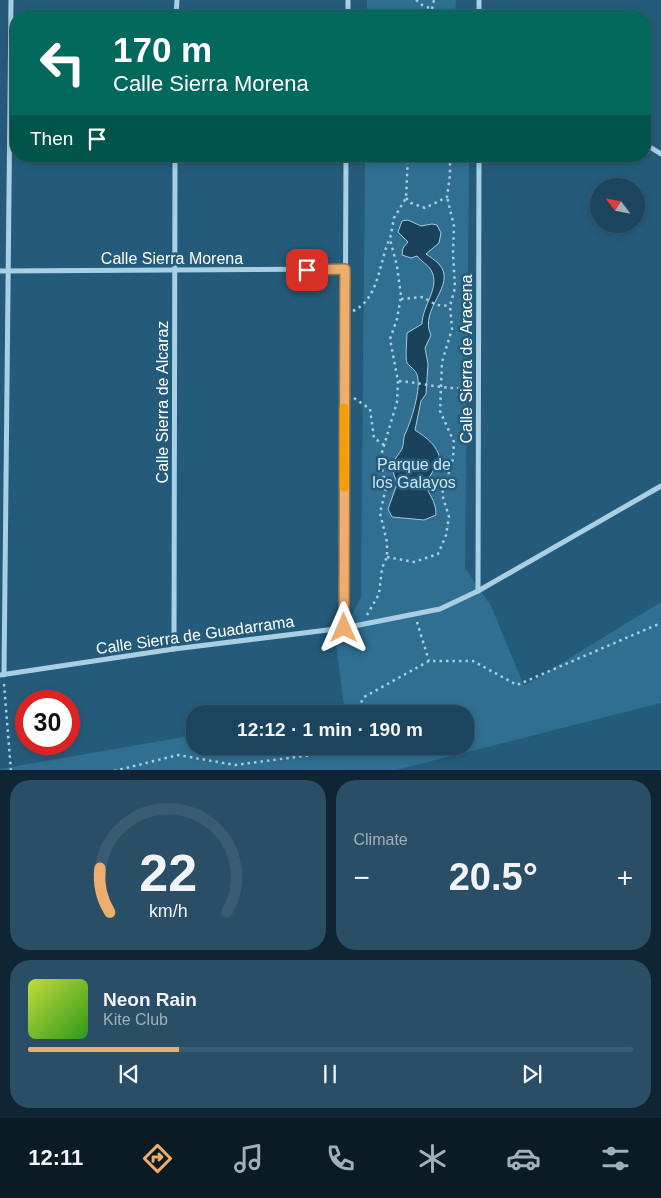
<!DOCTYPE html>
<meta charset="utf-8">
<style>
:root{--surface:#1c445c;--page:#294e65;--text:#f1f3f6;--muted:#a0b0bb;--line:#3a5c72;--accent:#edae6d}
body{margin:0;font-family:Helvetica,sans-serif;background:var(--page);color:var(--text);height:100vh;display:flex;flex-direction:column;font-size:19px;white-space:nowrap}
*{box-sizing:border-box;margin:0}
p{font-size:16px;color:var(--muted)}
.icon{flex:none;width:28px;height:28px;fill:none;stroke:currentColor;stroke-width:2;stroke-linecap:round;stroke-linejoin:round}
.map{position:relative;height:770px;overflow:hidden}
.details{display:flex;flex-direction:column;gap:10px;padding:10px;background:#0f2533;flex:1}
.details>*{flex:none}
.hud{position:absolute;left:10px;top:10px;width:641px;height:152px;border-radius:20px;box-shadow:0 2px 8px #0003,0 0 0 1px var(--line);background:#00695c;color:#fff;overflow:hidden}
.needle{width:32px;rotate:302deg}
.tools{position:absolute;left:590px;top:178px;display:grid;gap:10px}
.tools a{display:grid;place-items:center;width:55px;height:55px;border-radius:50%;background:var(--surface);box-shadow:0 2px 8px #0003,0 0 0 1px var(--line);font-size:25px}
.speed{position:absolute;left:15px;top:690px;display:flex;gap:10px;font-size:25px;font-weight:700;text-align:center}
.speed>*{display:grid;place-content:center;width:65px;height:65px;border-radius:50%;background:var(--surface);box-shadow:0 2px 8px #0003,0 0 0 1px var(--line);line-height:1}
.speed .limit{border:8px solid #d22;background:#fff;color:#111}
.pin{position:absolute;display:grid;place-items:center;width:42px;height:42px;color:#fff;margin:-21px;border-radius:10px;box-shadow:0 2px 8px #0006}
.me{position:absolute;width:55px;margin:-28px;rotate:0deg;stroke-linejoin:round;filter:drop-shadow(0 0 4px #0008)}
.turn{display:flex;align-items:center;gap:18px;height:105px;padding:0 20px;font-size:22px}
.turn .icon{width:65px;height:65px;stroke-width:2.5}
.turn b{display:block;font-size:35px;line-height:42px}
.then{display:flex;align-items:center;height:48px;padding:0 20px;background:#0003;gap:10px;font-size:19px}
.big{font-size:38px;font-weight:800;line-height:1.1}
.details .tile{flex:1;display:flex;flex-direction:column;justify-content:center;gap:8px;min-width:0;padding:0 18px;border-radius:20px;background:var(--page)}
.details .dial{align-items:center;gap:0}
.dial svg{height:130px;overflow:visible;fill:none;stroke:var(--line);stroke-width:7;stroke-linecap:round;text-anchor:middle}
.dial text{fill:var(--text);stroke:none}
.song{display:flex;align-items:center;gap:15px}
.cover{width:60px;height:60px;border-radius:8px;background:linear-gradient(135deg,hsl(70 70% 55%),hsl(110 70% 35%))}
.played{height:5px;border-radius:2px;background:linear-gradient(90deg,var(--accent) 25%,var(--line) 25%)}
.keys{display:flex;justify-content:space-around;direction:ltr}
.heat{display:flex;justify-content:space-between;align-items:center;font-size:28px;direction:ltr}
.details .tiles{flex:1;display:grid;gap:10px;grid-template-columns:1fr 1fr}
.tile:last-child{grid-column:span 2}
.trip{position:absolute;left:186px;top:705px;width:288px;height:50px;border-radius:20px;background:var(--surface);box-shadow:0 2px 8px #0003,0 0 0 1px var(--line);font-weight:800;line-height:50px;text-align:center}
.dock{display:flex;height:80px;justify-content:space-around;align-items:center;background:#0b1b25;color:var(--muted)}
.dock .icon{width:35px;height:35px}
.dock .active{color:var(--accent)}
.dock b{font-size:22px;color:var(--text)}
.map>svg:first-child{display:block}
.green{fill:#306f91}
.water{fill:#1a425a;stroke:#9dcce4}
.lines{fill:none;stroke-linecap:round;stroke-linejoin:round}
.path{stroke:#a8cfe4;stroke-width:2.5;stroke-dasharray:2.5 4;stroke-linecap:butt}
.minor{stroke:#a8cfe4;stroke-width:5}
.route-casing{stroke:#9a7147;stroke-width:12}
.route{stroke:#edae6d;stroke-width:9}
.slow{stroke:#f59e0b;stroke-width:9}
.labels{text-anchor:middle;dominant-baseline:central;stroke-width:5;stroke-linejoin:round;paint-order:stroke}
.street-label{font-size:16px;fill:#fff;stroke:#255b7a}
.park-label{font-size:16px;fill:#cbe5f3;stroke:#255b7a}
</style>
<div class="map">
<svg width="661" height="771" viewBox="0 0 661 771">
<rect width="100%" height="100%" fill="#255b7a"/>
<g class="green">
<polygon points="367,0 456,0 455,16 367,16"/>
<polygon points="365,156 469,156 465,568 491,606 524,686 661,602 661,703 396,770 0,771 0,769 195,735 195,746 465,746 465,714 339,714 345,713 336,643 361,598"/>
</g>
<path class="water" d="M 408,220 L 421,226 L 432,224 L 437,225 L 441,233 L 439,243 L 426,254 C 430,257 435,260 439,264 C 458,285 418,309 431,335 L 425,348 L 428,364 L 426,394 L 421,401 L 415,430 C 427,438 437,445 440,459 L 426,483 C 428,496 436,499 436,515 L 424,520 L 392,517 L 388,509 L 397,484 L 391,465 C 394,460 399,454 402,449 C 404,444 403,438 405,434 C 411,422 420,392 418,379 C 417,370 412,369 407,363 C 405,359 407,339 407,333 L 422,324 C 422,306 441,287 431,270 C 429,266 421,261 417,256 L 411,258 L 402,255 L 403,248 L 408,242 L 398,232 L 402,221 Z"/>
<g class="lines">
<g class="path">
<polyline points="416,0 422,5 432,9 431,16"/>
<polyline points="432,9 434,0"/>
<polyline points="406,198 411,203 425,208 447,197 450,175 450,156"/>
<polyline points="401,299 423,297 436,305 450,306"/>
<path d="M 353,311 C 379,299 379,263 389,240"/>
<path d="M 399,381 C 423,383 446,390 470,388"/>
<polyline points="354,398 370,409 374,438 384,445"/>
<polyline points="387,557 414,562 438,554 446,535 449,517 442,494 453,459 454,442 440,411 442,362 452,329 450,306 455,288 453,253 454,226 447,197"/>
<polyline points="367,615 379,594 382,568 387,557 387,542 380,513 386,488 380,459 397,402 398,381 390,339 397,319 401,296 397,266 390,239 394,218 406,198 408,156"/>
<polyline points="417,622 429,661"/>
<polyline points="4,684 11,771"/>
<polyline points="355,714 364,697 429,661 473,661 517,685 661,623"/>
<polyline points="114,771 178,755 235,765 334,752 337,746"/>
</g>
<g class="minor">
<polyline points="176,16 177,0"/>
<polyline points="348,16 348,0"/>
<polyline points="479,16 479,0"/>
<polyline points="645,144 661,154"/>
<polyline points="0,271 345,269"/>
<polyline points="478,591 479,156"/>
<polyline points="344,628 346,156"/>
<polyline points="174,649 175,156"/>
<polyline points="0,675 174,649 344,628 440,609 478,591 661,486"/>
<polyline points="4,675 11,0"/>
</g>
</g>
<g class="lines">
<defs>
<polyline id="route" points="307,270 345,269 344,628"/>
</defs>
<use href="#route" class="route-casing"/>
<use href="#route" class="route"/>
<polyline class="slow" points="344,487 344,408"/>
</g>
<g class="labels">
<g class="street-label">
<text x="172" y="258">Calle Sierra Morena</text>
<text transform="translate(466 359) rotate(-90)">Calle Sierra de Aracena</text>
<text transform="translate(162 402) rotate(-90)">Calle Sierra de Alcaraz</text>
<text transform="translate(195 635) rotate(-8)">Calle Sierra de Guadarrama</text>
</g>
<g class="park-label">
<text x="414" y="464">Parque de<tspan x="414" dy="18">los Galayos</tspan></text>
</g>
</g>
</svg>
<div class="tools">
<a><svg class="needle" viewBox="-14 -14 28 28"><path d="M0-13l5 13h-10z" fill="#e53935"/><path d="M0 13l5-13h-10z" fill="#a0b0bb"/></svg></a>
</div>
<div class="speed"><div class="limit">30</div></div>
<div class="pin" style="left:307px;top:270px;background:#d93025"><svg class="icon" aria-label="arrive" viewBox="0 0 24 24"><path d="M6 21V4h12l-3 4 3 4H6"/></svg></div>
<svg class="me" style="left:344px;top:628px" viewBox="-20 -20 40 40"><path d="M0-17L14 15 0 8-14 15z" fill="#edae6d" stroke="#fff" stroke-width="4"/></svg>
<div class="trip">12:12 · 1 min · 190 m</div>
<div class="hud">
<div class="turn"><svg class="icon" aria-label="left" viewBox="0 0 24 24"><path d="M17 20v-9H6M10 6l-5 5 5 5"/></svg><div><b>170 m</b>Calle Sierra Morena</div></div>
<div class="then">Then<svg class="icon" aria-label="arrive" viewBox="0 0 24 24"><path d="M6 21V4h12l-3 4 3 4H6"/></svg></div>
</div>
</div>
<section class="details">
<div class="tiles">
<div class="tile dial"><svg viewBox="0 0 100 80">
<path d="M14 69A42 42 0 1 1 86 69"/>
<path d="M14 69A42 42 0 0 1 8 42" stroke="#edae6d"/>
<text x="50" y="56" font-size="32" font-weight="700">22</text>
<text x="50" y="72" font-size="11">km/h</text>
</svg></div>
<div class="tile"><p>Climate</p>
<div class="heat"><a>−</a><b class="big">20.5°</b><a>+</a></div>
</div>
<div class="tile">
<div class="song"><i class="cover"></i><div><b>Neon Rain</b><p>Kite Club</p></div></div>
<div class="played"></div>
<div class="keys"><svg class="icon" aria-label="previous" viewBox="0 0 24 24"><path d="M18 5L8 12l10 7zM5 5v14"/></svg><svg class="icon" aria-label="pause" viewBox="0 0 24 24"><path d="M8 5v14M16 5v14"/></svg><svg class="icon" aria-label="next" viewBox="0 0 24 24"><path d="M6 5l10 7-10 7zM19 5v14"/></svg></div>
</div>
</div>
</section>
<nav class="dock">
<b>12:11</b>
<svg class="icon active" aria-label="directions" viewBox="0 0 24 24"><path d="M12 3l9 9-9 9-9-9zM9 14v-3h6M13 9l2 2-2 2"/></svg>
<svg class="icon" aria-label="music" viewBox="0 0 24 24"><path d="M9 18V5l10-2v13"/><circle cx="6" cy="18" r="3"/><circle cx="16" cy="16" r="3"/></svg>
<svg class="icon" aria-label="phone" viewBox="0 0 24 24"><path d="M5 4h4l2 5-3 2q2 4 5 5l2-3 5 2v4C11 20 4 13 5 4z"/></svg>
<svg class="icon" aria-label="climate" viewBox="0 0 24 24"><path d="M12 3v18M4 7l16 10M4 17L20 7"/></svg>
<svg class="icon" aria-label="car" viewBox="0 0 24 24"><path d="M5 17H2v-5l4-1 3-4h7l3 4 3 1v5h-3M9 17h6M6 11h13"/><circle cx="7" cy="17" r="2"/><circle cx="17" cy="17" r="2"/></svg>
<svg class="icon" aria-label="filters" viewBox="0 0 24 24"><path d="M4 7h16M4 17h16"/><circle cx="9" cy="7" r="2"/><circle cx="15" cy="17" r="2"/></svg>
</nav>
